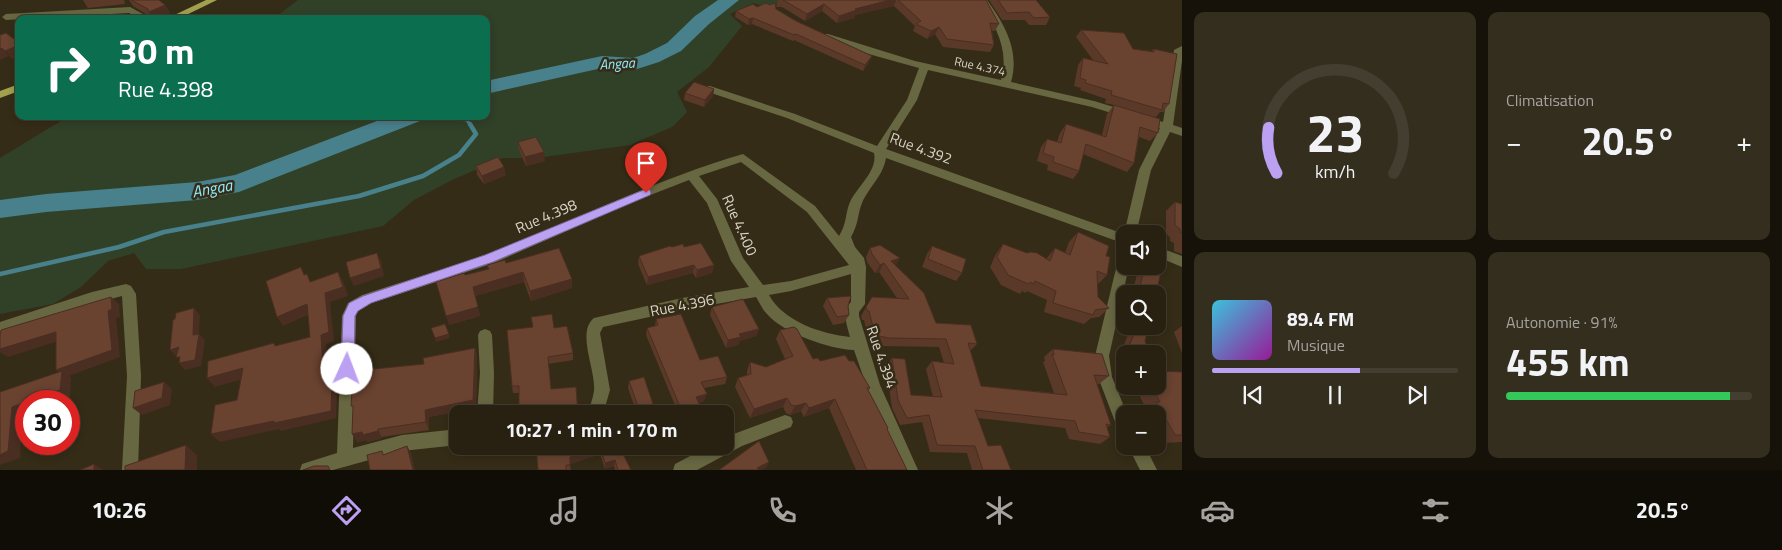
<!DOCTYPE html>
<html lang="fr">
<meta charset="utf-8">
<style>
:root{--surface:#282111;--page:#342e1f;--text:#f1f3f6;--muted:#a5a39f;--line:#443e31;--accent:#bca0f2}
body{margin:0;font-family:"Titillium Web",sans-serif;background:var(--page);color:var(--text);height:100vh;display:flex;flex-direction:column;font-size:19px;white-space:nowrap}
*{box-sizing:border-box;margin:0}
p{font-size:16px;color:var(--muted)}
.icon{flex:none;width:28px;height:28px;fill:none;stroke:currentColor;stroke-width:2;stroke-linecap:round;stroke-linejoin:round}
.map{position:relative;flex:1;overflow:hidden}
.side{display:flex;flex-direction:column;gap:12px;padding:12px;background:#161209;width:600px}
.side>*{flex:none}
.top-card{position:absolute;left:15px;top:15px;width:475px;height:105px;border-radius:10px;box-shadow:0 2px 8px #0003,0 0 0 1px var(--line);background:#0b6e4f;color:#fff;overflow:hidden}
.tools{position:absolute;left:1116px;top:225px;display:grid;gap:10px}
.tools a{display:grid;place-items:center;width:50px;height:50px;border-radius:10px;background:var(--surface);box-shadow:0 2px 8px #0003,0 0 0 1px var(--line);font-size:25px}
.speed{position:absolute;left:15px;top:390px;display:flex;gap:10px;font-size:25px;font-weight:700;text-align:center}
.speed>*{display:grid;place-content:center;width:65px;height:65px;border-radius:50%;background:var(--surface);box-shadow:0 2px 8px #0003,0 0 0 1px var(--line);line-height:1}
.speed .limit{border:8px solid #d22;background:#fff;color:#111}
.pin{position:absolute;display:grid;place-items:center;width:42px;height:42px;color:#fff;margin:-51px -21px;border-radius:50% 50% 50% 0;rotate:-45deg;box-shadow:0 0 5px #0007}
.pin .icon{rotate:45deg}
.me{position:absolute;width:55px;margin:-28px;rotate:2deg;stroke-linejoin:round;filter:drop-shadow(0 0 4px #0008)}
.turn{display:flex;align-items:center;gap:18px;height:105px;padding:0 20px;font-size:22px}
.turn .icon{width:65px;height:65px;stroke-width:2.5}
.turn b{display:block;font-size:35px;line-height:42px}
.big{font-size:38px;font-weight:700;line-height:1.1}
.side .card{flex:1;display:flex;flex-direction:column;justify-content:center;gap:8px;min-width:0;padding:0 18px;border-radius:10px;background:var(--page)}
.side .dial{align-items:center;gap:0}
.dial svg{height:130px;overflow:visible;fill:none;stroke:var(--line);stroke-width:7;stroke-linecap:round;text-anchor:middle}
.dial text{fill:var(--text);stroke:none}
.song{display:flex;align-items:center;gap:15px}
.cover{width:60px;height:60px;border-radius:8px;background:linear-gradient(135deg,hsl(190 70% 55%),hsl(300 70% 35%))}
.played{height:5px;border-radius:2px;background:linear-gradient(90deg,var(--accent) 60%,var(--line) 60%)}
.keys{display:flex;justify-content:space-around;direction:ltr}
.heat{display:flex;justify-content:space-between;align-items:center;font-size:28px;direction:ltr}
.charge{height:8px;border-radius:4px;background:linear-gradient(90deg,#34c759 91%,var(--line) 0)}
.side .tiles{flex:1;display:grid;gap:12px;grid-template-columns:repeat(2,1fr)}
.trip{position:absolute;left:449px;top:405px;width:285px;height:50px;border-radius:10px;background:var(--surface);box-shadow:0 2px 8px #0003,0 0 0 1px var(--line);font-weight:700;line-height:50px;text-align:center}
.tab-bar{display:flex;height:80px;justify-content:space-around;align-items:center;background:#100d07;color:var(--muted)}
.tab-bar .icon{width:35px;height:35px}
.tab-bar .on{color:var(--accent)}
.tab-bar b{font-size:22px;color:var(--text)}
main{display:flex;flex:1;min-height:0}
.map>svg:first-child{display:block}
.green{fill:#304128}
.lines{fill:none;stroke-linecap:round;stroke-linejoin:round}
.stream-far1{stroke:#48808b;stroke-width:3}
.stream{stroke:#48808b;stroke-width:4.5}
.river{fill:#48808b;fill-rule:evenodd}
.street{fill:#676742;fill-rule:evenodd}
.primary{fill:#a29f4f;fill-rule:evenodd}
.wall{fill:#5a3929}
.shaded-wall{fill:#4a2e22}
.building{fill:#694230;stroke:#4a2e22}
.route{fill:#bca0f2;stroke:#7a689d}
.labels{text-anchor:middle;dominant-baseline:central;stroke-width:5;stroke-linejoin:round;paint-order:stroke}
.far-street-label{font-size:12px;fill:#d8d3c6;stroke:#352c17}
.far-water-label{font-size:14px;font-style:italic;fill:#90ebfe;stroke:#352c17}
.street-label{font-size:15px;fill:#d8d3c6;stroke:#352c17}
.water-label{font-size:16px;font-style:italic;fill:#90ebfe;stroke:#352c17}
</style>
<main>
<div class="map">
<svg width="1182" height="470" viewBox="0 0 1182 470">
<rect width="100%" height="100%" fill="#352c17"/>
<polygon class="green" points="298,0 786,0 768,7 753,3 730,14 742,26 709,67 677,92 687,112 672,127 630,145 537,158 503,158 452,180 414,200 383,226 181,269 146,269 134,253 108,261 81,287 53,304 0,314 0,158 69,116 486,116 486,19 273,19"/>
<g class="lines">
<polyline class="stream-far1" points="437,116 467,120 470,125"/>
<polyline class="stream" points="0,274 119,247 164,232 359,196 423,176 459,155 476,134 470,124"/>
<g class="river">
<polygon points="718,0 739,0 709,24 681,51 659,62 634,70 602,68 486,94 486,81 602,56 633,58 645,54 667,43 695,16"/>
<polygon points="390,116 423,116 420,121 239,192 197,200 46,212 0,218 0,200 46,194 197,182 235,175"/>
</g>
<g class="street">
<path d="M 979,0 L 987,0 C 1005,25 1020,51 1011,82 L 1094,101 L 1163,122 L 1174,50 L 1182,46 L 1182,61 L 1173,125 L 1182,128 L 1182,136 L 1170,132 L 1151,170 L 1136,234 L 1125,234 L 1125,244 L 886,158 C 883,176 869,187 862,203 C 857,216 859,223 851,237 L 855,247 L 864,258 L 866,267 L 865,304 L 859,312 L 859,316 L 880,385 L 918,470 L 901,470 L 872,402 L 854,350 C 829,349 783,333 767,314 C 762,309 760,303 756,297 L 682,310 L 603,327 L 600,333 L 610,390 L 603,414 L 587,414 C 590,406 593,398 594,391 C 596,370 576,332 594,318 L 682,298 L 749,287 L 731,261 L 707,203 L 689,180 L 635,201 L 494,263 L 372,303 L 358,311 L 356,316 L 353,448 L 402,435 L 458,429 L 458,445 L 402,451 L 333,470 L 300,470 L 302,464 L 337,453 L 342,316 L 348,303 L 362,295 C 403,281 445,270 485,255 C 572,222 654,180 743,154 L 815,206 L 839,236 C 847,223 845,214 850,202 C 857,187 878,171 874,153 L 787,118 L 702,90 L 701,88 L 702,86 L 710,86 L 795,114 L 877,146 L 907,100 L 919,68 L 865,53 L 822,38 L 822,34 L 828,34 L 915,61 L 1001,80 C 1010,51 995,24 979,0 ZM 928,70 L 1092,107 L 1160,128 L 1139,170 L 1124,234 L 886,149 L 917,100 ZM 741,162 L 807,212 L 849,265 L 791,281 L 763,285 L 743,258 L 717,199 L 699,176 ZM 851,274 L 851,302 C 841,312 847,325 850,337 C 822,334 784,322 769,295 L 791,291 Z"/>
<polygon points="130,7 152,19 141,19 129,13 6,20 2,17 6,14"/>
<polygon points="1158,247 1182,256 1182,267 1158,257"/>
<polygon points="1125,251 1125,266 1129,266 1109,356 1112,377 1127,414 1125,414 1125,435 1119,432 1098,377 1095,356 1119,256 1120,252"/>
<polygon points="126,284 131,286 136,294 141,376 138,470 122,470 127,376 122,296 92,304 0,334 0,322 92,292"/>
<polygon points="485,329 490,331 492,335 494,373 493,414 477,414 480,373 478,335 480,331"/>
<polygon points="785,415 791,417 793,422 791,427 742,446 697,470 673,470 675,464 709,446 725,446 725,438 731,435"/>
<polygon points="1128,446 1145,446 1157,470 1140,470"/>
</g>
<g class="primary">
<polygon points="206,0 217,0 178,19 166,19"/>
<polygon points="19,84 19,91 0,98 0,91"/>
</g>
</g>
<g class="wall">
<polygon points="83,0 124,0 125,4 88,8"/>
<polygon points="129,0 159,0 165,5 170,13 156,19 153,19 151,17 133,6"/>
<polygon points="778,0 986,0 999,24 995,31 992,31 994,45 990,52 943,47 935,34 927,39 913,31 915,26 894,6 855,15 854,18 837,23 822,11 805,21 782,7 776,7"/>
<polygon points="989,0 1036,0 1050,17 1046,25 1029,25 1025,20 1002,20"/>
<polygon points="757,7 776,9 796,21 872,56 869,62 863,71 794,40 793,41 752,24 748,25 735,17 736,11"/>
<polygon points="1081,30 1133,49 1151,51 1154,49 1169,104 1163,112 1160,112 1155,118 1158,133 1150,141 1139,137 1134,163 1127,172 1083,154 1079,171 1073,179 1047,170 1048,165 1037,161 1041,147 1047,139 1057,142 1060,133 1066,124 1102,135 1107,114 1114,105 1105,103 1106,99 1080,90 1081,88 1074,86 1078,65 1083,58 1093,60 1076,37"/>
<polygon points="714,89 713,96 704,107 684,100 685,93"/>
<polygon points="518,142 545,161 526,166 519,150"/>
<polygon points="476,166 506,175 484,184 477,175"/>
<polygon points="1175,202 1182,204 1182,254 1174,251 1174,243 1170,241 1170,238 1166,233 1166,211"/>
<polygon points="1078,232 1106,256 1107,275 1098,284 1098,297 1109,308 1099,317 1091,318 1084,324 1044,312 1047,300 1027,291 1026,293 1022,291 1020,294 1001,285 990,267 996,254 1003,244 1027,253 1046,259 1055,248 1065,253 1069,242"/>
<polygon points="932,246 962,273 956,281 922,267 927,254"/>
<polygon points="672,247 684,247 714,265 712,273 696,278 693,273 647,285 638,264 639,256"/>
<polygon points="870,248 895,266 936,323 977,344 970,351 981,386 1054,393 1043,362 1045,361 1044,357 1053,349 1109,376 1099,384 1097,384 1111,425 1107,427 1110,437 1100,444 1069,439 1065,428 978,418 988,446 1011,470 972,470 967,453 930,452 922,422 900,425 892,408 886,366 892,358 911,395 933,397 926,369 932,361 944,363 939,347 882,346 870,344 864,320 862,320 861,316 872,297 897,298 879,272 875,273 867,262 866,257"/>
<polygon points="506,263 572,279 572,288 531,301 524,282 475,296 480,316 449,325 465,275 488,269 487,265"/>
<polygon points="1139,266 1158,266 1156,294 1132,294"/>
<polygon points="827,298 848,306 849,315 844,323 833,325 823,306"/>
<polygon points="712,307 759,329 756,336 740,341 738,345 726,348 710,315"/>
<polygon points="656,319 700,360 727,377 725,384 704,388 704,401 699,403 704,414 668,414 677,410 646,335 647,328 655,326"/>
<polygon points="1125,322 1125,326 1149,326 1145,341 1150,354 1125,354 1125,355 1122,350 1130,329 1124,327"/>
<polygon points="1182,326 1182,353 1174,332"/>
<polygon points="554,328 573,353 573,360 548,364 519,393 513,393 512,386"/>
<polygon points="780,330 813,359 820,361 849,361 870,388 868,390 888,428 887,430 907,470 856,470 829,408 804,417 801,411 790,415 786,413 783,407 750,418 735,387 738,378 747,375 747,371 750,362 766,367 785,359 776,339"/>
<polygon points="475,348 477,356 476,408 429,417 429,430 382,437 382,438 368,442 366,440 357,442 368,368 374,367 375,369 424,364"/>
<polygon points="1182,372 1182,442 1162,443 1158,435 1158,414 1145,414 1143,410 1146,409 1135,386 1158,386"/>
<polygon points="629,381 654,407 653,414 637,414 628,388"/>
<polygon points="548,446 549,448 619,446 631,470 615,470 614,466 605,469 600,454 570,464 571,470 538,470"/>
<polygon points="677,446 698,446 680,452"/>
</g>
<g class="shaded-wall">
<polygon points="890,0 896,0 894,6 855,15 854,18 837,23 839,16 855,9"/>
<polygon points="824,4 822,11 805,21 807,14"/>
<polygon points="165,5 170,13 156,19 153,19 149,12"/>
<polygon points="753,18 752,24 748,25 749,19"/>
<polygon points="939,27 935,34 927,39 931,31"/>
<polygon points="19,45 19,56 12,59 5,51"/>
<polygon points="2,48 9,56 0,60 0,49"/>
<polygon points="872,56 869,62 863,71 865,65"/>
<polygon points="714,89 713,96 704,107 705,100"/>
<polygon points="544,152 545,161 526,166 525,157"/>
<polygon points="504,167 506,175 484,184 482,176"/>
<polygon points="377,253 381,261 384,276 354,286 350,278"/>
<polygon points="900,258 895,267 891,261"/>
<polygon points="884,263 879,272 875,273 880,265"/>
<polygon points="694,265 693,273 647,285 648,277"/>
<polygon points="714,265 712,273 696,278 697,270"/>
<polygon points="338,272 343,281 348,296 330,302 334,341 326,344 329,392 324,383 321,335 325,293"/>
<polygon points="523,272 524,282 475,296 473,287"/>
<polygon points="572,279 572,288 531,301 530,291"/>
<polygon points="111,297 119,304 120,317 116,318 120,357 69,376 71,378 70,397 59,401 29,401 62,375 56,370 108,311"/>
<polygon points="307,304 312,313 283,326 277,317"/>
<polygon points="478,307 480,316 449,325 446,316"/>
<polygon points="194,308 200,315 199,334 205,340 201,366 185,370 179,363 193,335"/>
<polygon points="759,329 756,336 740,341 738,345 726,348 728,340 739,334"/>
<polygon points="56,332 65,339 8,357 0,352 0,349"/>
<polygon points="449,334 450,338 436,342 435,338"/>
<polygon points="179,347 177,357 170,350"/>
<polygon points="475,348 477,356 476,408 429,417 429,430 426,422 425,410"/>
<polygon points="243,368 250,377 215,387 207,378"/>
<polygon points="164,382 172,389 170,405 142,415 133,408"/>
<polygon points="332,382 337,390 336,418 281,431 279,429 220,442 211,434"/>
<polygon points="707,394 704,401 694,404 696,397"/>
<polygon points="787,398 783,407 750,418 754,409"/>
<polygon points="835,399 829,408 804,417 809,408"/>
<polygon points="26,402 26,413 22,414 20,458 0,465 0,455 12,407"/>
<polygon points="806,403 801,411 790,415 795,406"/>
<polygon points="378,429 382,438 368,442 366,440 357,442 352,434"/>
<polygon points="186,445 197,455 197,470 185,470"/>
<polygon points="407,446 411,453 415,470 413,470"/>
<polygon points="681,446 698,446 680,452"/>
<polygon points="600,447 600,454 570,464 570,457"/>
<polygon points="615,460 614,466 605,469 605,463"/>
<polygon points="769,462 766,468 761,470 756,470 757,468"/>
<polygon points="94,464 103,470 94,470"/>
</g>
<g class="building">
<polygon points="131,0 159,0 165,5 149,12 148,9"/>
<polygon points="783,0 890,0 855,9 857,10 839,16 824,4 807,14"/>
<polygon points="898,0 986,0 999,24 990,23 994,45 947,39 939,27 931,31 916,24 921,21"/>
<polygon points="998,0 1036,0 1050,17 1034,18 1029,12 1007,13"/>
<polygon points="766,3 770,5 775,3 776,9 796,21 872,56 865,65 796,34 794,35 753,18 749,19 736,11 753,4 757,7"/>
<polygon points="1081,30 1124,33 1133,49 1154,52 1154,49 1177,54 1169,104 1163,103 1162,110 1111,95 1112,91 1085,83 1086,80 1080,78 1083,58 1108,64"/>
<polygon points="6,33 19,43 19,45 5,51 2,48 0,49 0,35"/>
<polygon points="694,82 714,89 705,100 685,93"/>
<polygon points="1114,105 1160,119 1158,133 1140,127 1134,163 1086,144 1079,171 1053,162 1054,157 1043,153 1047,139 1061,143 1066,124 1106,137"/>
<polygon points="536,137 544,152 525,157 518,142"/>
<polygon points="498,157 504,167 482,176 476,166"/>
<polygon points="1175,202 1182,204 1182,233 1180,233 1180,229 1175,225"/>
<polygon points="1078,232 1109,246 1106,256 1110,257 1107,275 1097,271 1098,297 1109,308 1095,310 1093,315 1053,303 1056,291 1035,281 1034,284 1030,282 1028,284 1008,275 997,257 1003,244 1027,253 1031,252 1037,253 1050,261 1055,248 1070,255"/>
<polygon points="701,243 714,265 697,270 694,265 648,277 639,256 670,246 672,247 683,244 684,247"/>
<polygon points="880,245 900,258 891,261 924,293 936,323 971,325 977,344 968,343 981,386 1067,395 1052,354 1054,355 1053,349 1102,354 1109,376 1094,375 1111,425 1106,424 1110,437 1079,432 1075,421 975,410 988,446 1001,445 1011,470 983,470 975,446 937,445 929,415 907,418 898,400 892,358 905,359 911,395 942,397 932,361 954,364 946,339 888,338 875,335 869,311 867,311 866,307 872,297 909,299 884,263 880,265 872,254 870,248"/>
<polygon points="932,246 966,259 962,273 928,259"/>
<polygon points="559,248 572,279 530,291 523,272 473,287 478,307 446,316 436,282 464,273 465,275 489,269 487,265 505,260 506,263"/>
<polygon points="377,253 381,268 350,278 346,262"/>
<polygon points="1158,254 1164,258 1156,294 1138,294 1145,266 1158,266"/>
<polygon points="301,267 304,275 307,274 310,282 338,272 343,287 325,293 329,332 321,335 324,383 332,382 331,411 274,423 274,421 211,434 215,405 237,400 243,368 207,378 208,361 274,343 275,346 310,337 307,304 277,317 266,281"/>
<polygon points="851,296 848,306 849,315 837,317 827,298"/>
<polygon points="111,297 112,309 108,311 112,350 56,370 56,332 0,349 0,335 1,330"/>
<polygon points="743,299 759,329 739,334 741,337 728,340 712,307"/>
<polygon points="194,308 193,335 199,334 195,360 179,363 180,357 176,357 179,347 170,350 173,320 175,319 176,313"/>
<polygon points="552,314 554,328 567,326 573,353 548,357 551,389 576,387 578,414 519,414 519,386 512,386 507,330 533,327 531,317"/>
<polygon points="681,314 700,360 718,356 727,377 701,382 707,394 696,397 704,414 668,414 668,413 681,409 647,328 658,325 656,319"/>
<polygon points="445,324 449,334 435,338 431,328"/>
<polygon points="1137,326 1149,326 1145,341 1150,354 1141,354 1133,348 1130,344"/>
<polygon points="794,327 797,329 813,359 818,358 820,361 845,355 849,361 854,361 870,388 867,388 888,428 887,429 907,470 867,470 835,399 809,408 806,403 795,406 791,405 787,398 754,409 738,378 751,374 750,362 766,367 793,356 780,330"/>
<polygon points="475,348 473,400 425,410 426,422 378,429 378,431 363,435 362,432 352,434 353,406 351,406 354,366 366,364 367,369 374,367 374,369 424,364 423,358"/>
<polygon points="62,371 60,390 29,401 26,401 26,402 12,407 8,451 0,455 0,392"/>
<polygon points="1158,371 1182,372 1182,435 1175,435 1156,402 1160,402 1151,386 1158,386"/>
<polygon points="644,377 654,407 639,409 629,381"/>
<polygon points="164,382 162,398 133,408 135,391"/>
<polygon points="759,441 769,462 757,468 759,470 719,470"/>
<polygon points="186,445 185,470 125,470 125,466"/>
<polygon points="407,446 413,470 370,470 367,455 382,451 383,455"/>
<polygon points="536,446 548,446 548,448 555,446 619,446 631,470 618,470 615,460 605,463 600,447 570,457 570,465 566,465 566,470 538,470"/>
<polygon points="94,464 94,470 80,470"/>
<polygon points="314,466 328,466 330,470 303,470"/>
</g>
<polygon class="route" points="646,189 650,190 651,193 650,195 493,262 371,303 358,311 355,316 354,369 352,373 347,375 343,373 341,369 343,316 349,303 363,296 485,255"/>
<g class="labels">
<g class="far-street-label">
<text transform="translate(980 66) rotate(12)">Rue 4.374</text>
</g>
<g class="far-water-label">
<text transform="translate(617 63) rotate(-3)">Angaa</text>
</g>
<g class="street-label">
<text transform="translate(921 148) rotate(20)">Rue 4.392</text>
<text transform="translate(546 216) rotate(-23)">Rue 4.398</text>
<text transform="translate(740 225) rotate(66)">Rue 4.400</text>
<text transform="translate(682 305) rotate(-11)">Rue 4.396</text>
<text transform="translate(882 357) rotate(71)">Rue 4.394</text>
</g>
<g class="water-label">
<text transform="translate(212 188) rotate(-10)">Angaa</text>
</g>
</g>
</svg>
<div class="tools">
<a><svg class="icon" aria-label="sound" viewBox="0 0 24 24"><path d="M4 9h4l5-4v14l-5-4H4zM17 9q2 3 0 6"/></svg></a>
<a><svg class="icon" aria-label="search" viewBox="0 0 24 24"><circle cx="10" cy="10" r="6"/><path d="M15 15l6 6"/></svg></a>
<a>+</a>
<a>−</a>
</div>
<div class="speed"><div class="limit">30</div></div>
<div class="pin" style="left:646px;top:193px;background:#d93025"><svg class="icon" aria-label="arrive" viewBox="0 0 24 24"><path d="M6 21V4h12l-3 4 3 4H6"/></svg></div>
<svg class="me" style="left:347px;top:369px" viewBox="-20 -20 40 40"><circle r="19" fill="#fff"/><path d="M0-13L10 11 0 6-10 11z" fill="#bca0f2"/></svg>
<div class="trip">10:27 · 1 min · 170 m</div>
<div class="top-card">
<div class="turn"><svg class="icon" aria-label="right" viewBox="0 0 24 24"><path d="M7 20v-9h11M14 6l5 5-5 5"/></svg><div><b>30 m</b>Rue 4.398</div></div>
</div>
</div>
<section class="side">
<div class="tiles">
<div class="card dial"><svg viewBox="0 0 100 80">
<path d="M14 69A42 42 0 1 1 86 69"/>
<path d="M14 69A42 42 0 0 1 9 41" stroke="#bca0f2"/>
<text x="50" y="56" font-size="32" font-weight="700">23</text>
<text x="50" y="72" font-size="11">km/h</text>
</svg></div>
<div class="card"><p>Climatisation</p>
<div class="heat"><a>−</a><b class="big">20.5°</b><a>+</a></div>
</div>
<div class="card">
<div class="song"><i class="cover"></i><div><b>89.4 FM</b><p>Musique</p></div></div>
<div class="played"></div>
<div class="keys"><svg class="icon" aria-label="previous" viewBox="0 0 24 24"><path d="M18 5L8 12l10 7zM5 5v14"/></svg><svg class="icon" aria-label="pause" viewBox="0 0 24 24"><path d="M8 5v14M16 5v14"/></svg><svg class="icon" aria-label="next" viewBox="0 0 24 24"><path d="M6 5l10 7-10 7zM19 5v14"/></svg></div>
</div>
<div class="card"><p>Autonomie · 91%</p><b class="big">455 km</b><div class="charge"></div></div>
</div>
</section>
</main>
<nav class="tab-bar">
<b>10:26</b>
<svg class="icon on" aria-label="directions" viewBox="0 0 24 24"><path d="M12 3l9 9-9 9-9-9zM9 14v-3h6M13 9l2 2-2 2"/></svg>
<svg class="icon" aria-label="music" viewBox="0 0 24 24"><path d="M9 18V5l10-2v13"/><circle cx="6" cy="18" r="3"/><circle cx="16" cy="16" r="3"/></svg>
<svg class="icon" aria-label="phone" viewBox="0 0 24 24"><path d="M5 4h4l2 5-3 2q2 4 5 5l2-3 5 2v4C11 20 4 13 5 4z"/></svg>
<svg class="icon" aria-label="climate" viewBox="0 0 24 24"><path d="M12 3v18M4 7l16 10M4 17L20 7"/></svg>
<svg class="icon" aria-label="car" viewBox="0 0 24 24"><path d="M5 17H2v-5l4-1 3-4h7l3 4 3 1v5h-3M9 17h6M6 11h13"/><circle cx="7" cy="17" r="2"/><circle cx="17" cy="17" r="2"/></svg>
<svg class="icon" aria-label="filters" viewBox="0 0 24 24"><path d="M4 7h16M4 17h16"/><circle cx="9" cy="7" r="2"/><circle cx="15" cy="17" r="2"/></svg>
<b>20.5°</b>
</nav>
